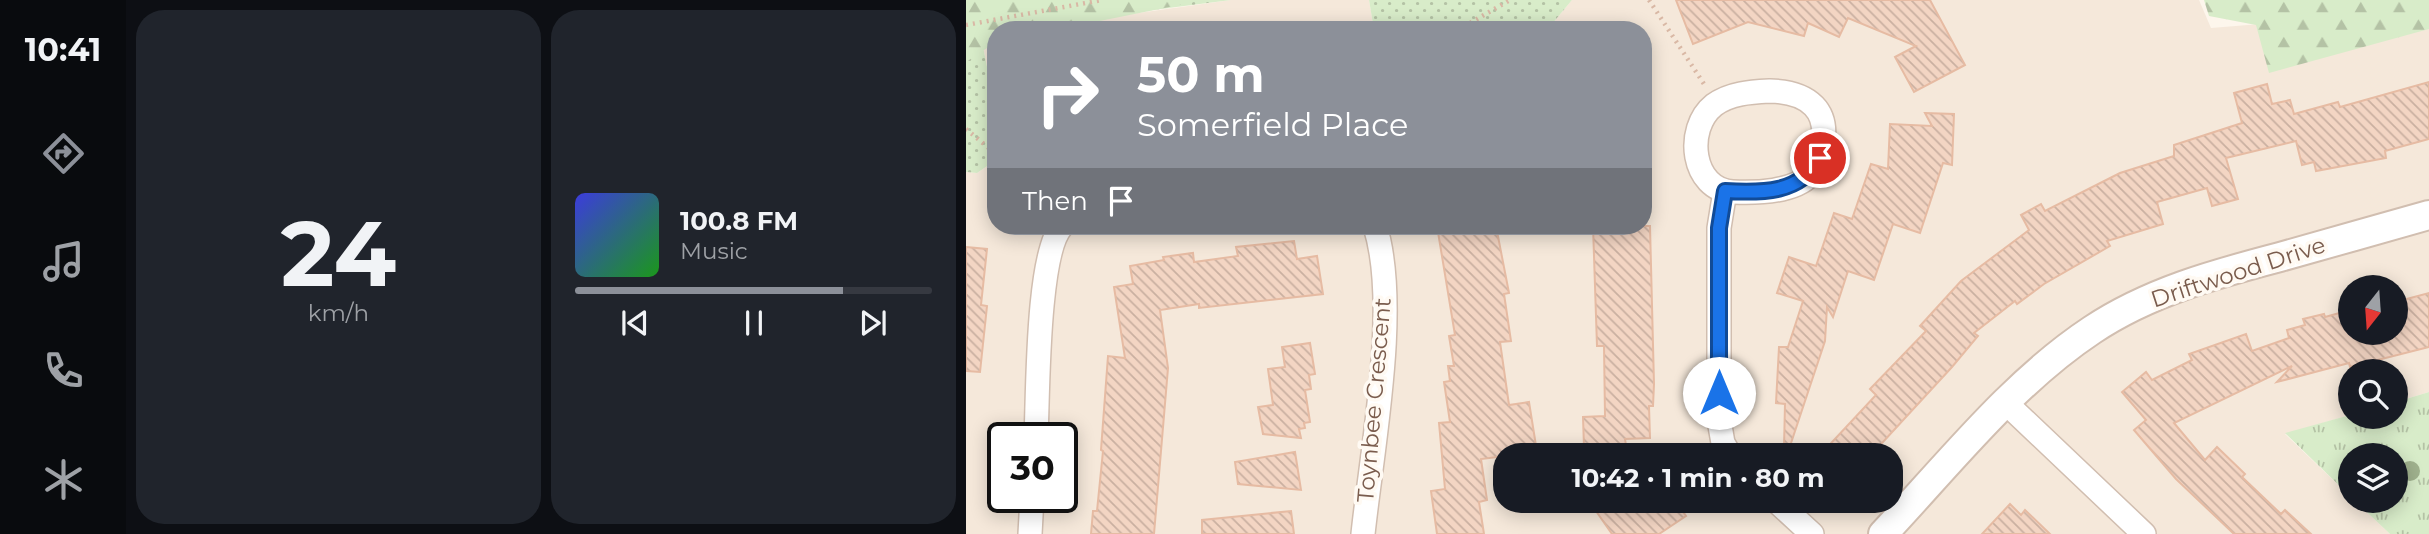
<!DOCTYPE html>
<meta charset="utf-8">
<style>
:root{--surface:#171b24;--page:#20242c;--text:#f1f3f6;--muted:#9ea1a6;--line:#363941;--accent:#8c9099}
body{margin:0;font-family:Montserrat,sans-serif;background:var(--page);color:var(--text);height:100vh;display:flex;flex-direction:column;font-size:26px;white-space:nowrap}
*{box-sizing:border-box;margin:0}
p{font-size:23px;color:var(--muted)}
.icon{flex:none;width:38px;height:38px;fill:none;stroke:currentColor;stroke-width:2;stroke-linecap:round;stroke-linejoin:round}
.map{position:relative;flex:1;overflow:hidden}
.sheet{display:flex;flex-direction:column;gap:10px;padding:10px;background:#0d0f14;width:840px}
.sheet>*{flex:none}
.hud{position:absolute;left:21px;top:21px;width:665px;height:214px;border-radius:28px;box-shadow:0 4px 18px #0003;background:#8c9099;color:#fff;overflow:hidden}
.needle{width:46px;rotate:197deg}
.buttons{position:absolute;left:1372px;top:275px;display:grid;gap:14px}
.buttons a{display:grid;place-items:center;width:70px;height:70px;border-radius:50%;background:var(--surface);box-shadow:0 4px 18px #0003;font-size:35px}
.speed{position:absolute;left:21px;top:422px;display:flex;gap:14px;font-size:35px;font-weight:700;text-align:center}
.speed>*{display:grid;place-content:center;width:91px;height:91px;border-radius:50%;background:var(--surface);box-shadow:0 4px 18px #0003;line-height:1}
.speed .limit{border:4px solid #111;border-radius:10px;background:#fff;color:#111}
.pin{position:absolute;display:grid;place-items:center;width:60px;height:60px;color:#fff;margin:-30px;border:4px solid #fff;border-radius:50%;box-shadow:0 2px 7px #0007}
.me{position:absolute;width:77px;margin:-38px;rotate:0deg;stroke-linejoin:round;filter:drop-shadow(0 0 5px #0008)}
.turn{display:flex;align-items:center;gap:24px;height:147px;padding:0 35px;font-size:32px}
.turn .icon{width:91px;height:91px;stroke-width:2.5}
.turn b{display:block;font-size:49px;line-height:60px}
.then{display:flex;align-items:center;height:66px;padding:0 35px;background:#0003;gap:14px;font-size:26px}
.sheet .tile{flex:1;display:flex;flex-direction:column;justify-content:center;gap:10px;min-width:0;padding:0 24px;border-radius:28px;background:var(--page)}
.sheet .dial{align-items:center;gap:0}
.dial b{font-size:91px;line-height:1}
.song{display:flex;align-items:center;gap:21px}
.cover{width:84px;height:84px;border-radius:10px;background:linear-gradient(135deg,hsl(240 70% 55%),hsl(120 70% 35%))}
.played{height:7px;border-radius:4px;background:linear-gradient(90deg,var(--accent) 75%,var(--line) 75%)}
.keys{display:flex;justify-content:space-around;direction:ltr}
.sheet .tiles{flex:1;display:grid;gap:10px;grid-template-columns:repeat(2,1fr)}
.trip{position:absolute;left:527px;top:443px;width:410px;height:70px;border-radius:28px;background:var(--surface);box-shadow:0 4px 18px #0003;font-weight:700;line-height:70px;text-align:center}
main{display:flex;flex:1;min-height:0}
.dock{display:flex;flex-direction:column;width:126px;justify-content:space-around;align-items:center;background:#090b0e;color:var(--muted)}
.dock .icon{width:49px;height:49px}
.dock .current{color:var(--accent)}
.dock b{font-size:32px;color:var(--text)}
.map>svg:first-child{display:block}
.residential{fill:#f5e8da;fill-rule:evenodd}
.grass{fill:url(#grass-dots)}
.forest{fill:url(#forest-firs)}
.park{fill:url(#park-tufts)}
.building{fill:url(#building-back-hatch);stroke:#e6bba3;stroke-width:2}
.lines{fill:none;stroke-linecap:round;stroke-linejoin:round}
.minor-casing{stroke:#d1beb0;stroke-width:26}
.tertiary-casing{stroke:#d1beb0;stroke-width:32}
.path{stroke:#d9b8a5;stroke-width:4.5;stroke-dasharray:2 5;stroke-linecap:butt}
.minor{stroke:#fff;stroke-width:23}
.tertiary{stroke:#fff;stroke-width:28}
.tree{fill:#a0b28e}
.route-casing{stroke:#114b97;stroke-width:18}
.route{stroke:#1a73e8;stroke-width:12}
.labels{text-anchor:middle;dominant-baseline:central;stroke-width:7;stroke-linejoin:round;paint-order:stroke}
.street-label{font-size:23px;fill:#7a5c4d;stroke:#fffaf3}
</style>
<main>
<nav class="dock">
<b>10:41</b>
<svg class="icon current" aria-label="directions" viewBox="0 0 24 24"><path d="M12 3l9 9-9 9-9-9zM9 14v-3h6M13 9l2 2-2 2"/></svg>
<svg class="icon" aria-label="music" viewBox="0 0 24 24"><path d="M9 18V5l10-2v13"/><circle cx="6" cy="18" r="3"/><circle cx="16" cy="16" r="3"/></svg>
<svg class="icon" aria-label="phone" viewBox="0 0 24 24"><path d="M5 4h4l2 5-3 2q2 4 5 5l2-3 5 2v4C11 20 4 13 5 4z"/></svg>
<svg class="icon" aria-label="climate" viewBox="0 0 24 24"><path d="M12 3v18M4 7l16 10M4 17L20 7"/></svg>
</nav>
<section class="sheet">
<div class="tiles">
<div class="tile dial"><b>24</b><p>km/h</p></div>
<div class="tile">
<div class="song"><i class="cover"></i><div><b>100.8 FM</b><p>Music</p></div></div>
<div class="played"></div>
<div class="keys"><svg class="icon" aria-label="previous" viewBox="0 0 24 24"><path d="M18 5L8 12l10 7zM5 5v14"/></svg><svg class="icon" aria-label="pause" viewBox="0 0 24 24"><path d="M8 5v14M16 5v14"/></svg><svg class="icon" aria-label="next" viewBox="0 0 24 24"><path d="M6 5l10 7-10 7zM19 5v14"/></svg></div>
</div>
</div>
</section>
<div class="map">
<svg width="1463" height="534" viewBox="0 0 1463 534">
<defs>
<pattern id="grass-dots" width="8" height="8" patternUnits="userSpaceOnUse" patternTransform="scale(1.75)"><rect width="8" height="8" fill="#d8ecc9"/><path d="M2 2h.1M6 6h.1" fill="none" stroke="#b4c2a5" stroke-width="1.8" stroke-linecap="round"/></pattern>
<pattern id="forest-firs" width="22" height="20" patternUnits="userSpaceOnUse" patternTransform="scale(1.75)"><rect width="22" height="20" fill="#d8ecc9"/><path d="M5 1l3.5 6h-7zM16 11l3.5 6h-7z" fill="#b4c2a5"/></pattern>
<pattern id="park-tufts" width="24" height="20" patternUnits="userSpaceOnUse" patternTransform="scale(1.75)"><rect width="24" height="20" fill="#d8ecc9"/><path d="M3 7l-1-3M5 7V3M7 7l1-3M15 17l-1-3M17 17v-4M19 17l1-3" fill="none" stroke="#b4c2a5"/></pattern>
<pattern id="building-back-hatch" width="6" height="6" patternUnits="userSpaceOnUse" patternTransform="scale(1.75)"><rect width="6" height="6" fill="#f3d5c3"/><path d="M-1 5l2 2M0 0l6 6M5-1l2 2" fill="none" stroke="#cab0a1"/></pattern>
</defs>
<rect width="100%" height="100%" fill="#fdf6ec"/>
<g class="residential">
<polygon points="265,0 403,0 408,30 51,30"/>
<path d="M 606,0 L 1233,0 L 1245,28 L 1463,10 L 1463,392 L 1430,402 L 1430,371 L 1384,371 L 1384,415 L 1319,434 L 1384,496 L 1384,500 L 1389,501 L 1424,534 L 0,534 L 0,172 L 11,173 L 30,160 L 30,226 L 677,226 L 677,30 L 581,30 ZM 1384,287 L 1430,287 L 1430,332 L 1384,332 ZM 37,438 L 96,438 L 96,497 L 37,497 ZM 539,455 L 924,455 L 924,500 L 539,500 Z"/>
<polygon points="30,34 30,111 15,37"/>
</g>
<g class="grass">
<polygon points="0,0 265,0 30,30 15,37 30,111 30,160 11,173 0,172"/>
<polygon points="403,0 606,0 581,30 408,30"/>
</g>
<g class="forest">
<polygon points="0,0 238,0 89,30 30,30 30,42 0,62"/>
<polygon points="1238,0 1463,0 1463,29 1303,73 1290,25 1243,16"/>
</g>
<polygon class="park" points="1463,392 1463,534 1424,534 1389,501 1430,500 1430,455 1384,455 1384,496 1319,433 1384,415 1430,416 1430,402"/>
<g class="building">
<polygon points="710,0 964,0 999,65 948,92 929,57 950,46 882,18 873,37 842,23 838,36 782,22 727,44"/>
<polygon points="1463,82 1463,139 1419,151 1420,158 1350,171 1348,162 1336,165 1330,141 1260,158 1272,199 1246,206 1241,188 1191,202 1197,224 1141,241 1144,246 1078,284 1051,304 1049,301 1008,333 1012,336 986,367 905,455 854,455 910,395 904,389 960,331 954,326 995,281 1063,230 1055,215 1075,204 1079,211 1154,173 1208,156 1208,145 1276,123 1268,93 1301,84 1306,104 1324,100 1328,114 1372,102 1374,107"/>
<polygon points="959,113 988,114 986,165 977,163 954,233 927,224 908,280 882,271 867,317 861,307 859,341 823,449 818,448 819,404 810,403 813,347 822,347 837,301 811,293 823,257 850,266 868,213 886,219 905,164 922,169 924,124 966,126"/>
<polygon points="471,226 530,226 543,293 538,294 545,341 534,342 543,405 563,402 571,452 515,459 521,500 513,502 518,534 471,534 465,491 479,489 473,423 484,422 478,382 484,381 482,366 488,366 483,336 489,335"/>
<polygon points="627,226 684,226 688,384 687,406 683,406 684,438 659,439 660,445 650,446 651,455 621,455 618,447 617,417 639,416 638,346 631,346"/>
<polygon points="328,241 331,259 351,256 357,294 233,308 233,304 194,310 202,368 188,534 125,534 127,511 131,511 137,451 135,450 142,356 159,358 148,287 167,284 164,266 198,260 197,257 227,253 228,262 272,256 270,247"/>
<polygon points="0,247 21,249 15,305 21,306 14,372 0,371"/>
<polygon points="1463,293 1463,347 1384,367 1383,363 1311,382 1326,366 1208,423 1239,460 1251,447 1279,474 1276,477 1315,514 1319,510 1345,534 1268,534 1210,479 1168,430 1180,420 1156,392 1180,372 1186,380 1226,360 1223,354 1280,334 1286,351 1323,338 1321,330 1339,325 1337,319 1358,314 1359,317 1384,310 1384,332 1430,332 1430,308 1439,306 1437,300"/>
<polygon points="344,343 349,374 343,375 345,389 339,390 344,422 338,423 339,428 333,429 335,438 297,434 292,407 307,405 302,369 319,367 316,347"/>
<polygon points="329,452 335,490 272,484 269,462"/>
<polygon points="645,500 709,500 720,516 693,534 646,534 630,511"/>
<polygon points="1044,504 1055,515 1059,510 1084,534 1016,534"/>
<polygon points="325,511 328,534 236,534 236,520"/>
</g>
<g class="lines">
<defs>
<g id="minor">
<path d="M 804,91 C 842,92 866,110 855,151 C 853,158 849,169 844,175 C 828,192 789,193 767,192 C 726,190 718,129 748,105 C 764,93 785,92 804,91 Z"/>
<polyline points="759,191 753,228 753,420 757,443 764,455"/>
<polyline points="1040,403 1178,534"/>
<path d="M 70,438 C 72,394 71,253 96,226"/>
<polyline points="809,500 846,534"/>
<polyline points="64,534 66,497"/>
<path d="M 397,534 C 406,448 434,306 409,226"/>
</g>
<path id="tertiary" d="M 917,534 C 982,465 1046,383 1126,330 C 1183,292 1249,274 1314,257 C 1364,243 1413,229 1463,215"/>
</defs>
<use href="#minor" class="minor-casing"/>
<use href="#tertiary" class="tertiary-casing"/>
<g class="path">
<polyline points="683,0 738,84"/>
<polyline points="0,25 136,0"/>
<polyline points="492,30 544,0"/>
<polyline points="0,129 30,154"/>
</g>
<use href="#minor" class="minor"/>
<use href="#tertiary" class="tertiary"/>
</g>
<circle class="tree" cx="1444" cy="471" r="10"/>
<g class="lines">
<defs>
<path id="route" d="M 753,393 L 753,228 L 759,191 C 796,193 834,194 854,158"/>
</defs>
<use href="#route" class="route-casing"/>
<use href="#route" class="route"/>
</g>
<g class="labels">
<g class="street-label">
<text transform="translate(1272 272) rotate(-18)">Driftwood Drive</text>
<text transform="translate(408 400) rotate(-85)">Toynbee Crescent</text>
</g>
</g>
</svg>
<div class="buttons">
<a><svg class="needle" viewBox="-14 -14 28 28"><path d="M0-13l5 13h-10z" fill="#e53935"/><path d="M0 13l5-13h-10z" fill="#9ea1a6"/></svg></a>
<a><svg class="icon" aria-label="search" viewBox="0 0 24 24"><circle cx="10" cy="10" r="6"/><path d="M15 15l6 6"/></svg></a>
<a><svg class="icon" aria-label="layers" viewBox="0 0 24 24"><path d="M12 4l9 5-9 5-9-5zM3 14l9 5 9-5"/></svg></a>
</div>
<div class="speed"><div class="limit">30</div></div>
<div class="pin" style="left:854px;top:158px;background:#d93025"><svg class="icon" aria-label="arrive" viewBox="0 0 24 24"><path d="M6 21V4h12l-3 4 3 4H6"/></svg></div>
<svg class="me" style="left:753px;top:393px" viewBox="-20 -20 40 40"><circle r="19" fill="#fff"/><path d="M0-13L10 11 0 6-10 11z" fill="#1a73e8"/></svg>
<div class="trip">10:42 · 1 min · 80 m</div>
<div class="hud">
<div class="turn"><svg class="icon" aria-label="right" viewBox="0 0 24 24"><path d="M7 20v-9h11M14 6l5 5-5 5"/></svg><div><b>50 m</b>Somerfield Place</div></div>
<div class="then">Then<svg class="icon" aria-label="arrive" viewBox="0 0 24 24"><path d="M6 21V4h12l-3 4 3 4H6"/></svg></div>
</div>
</div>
</main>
